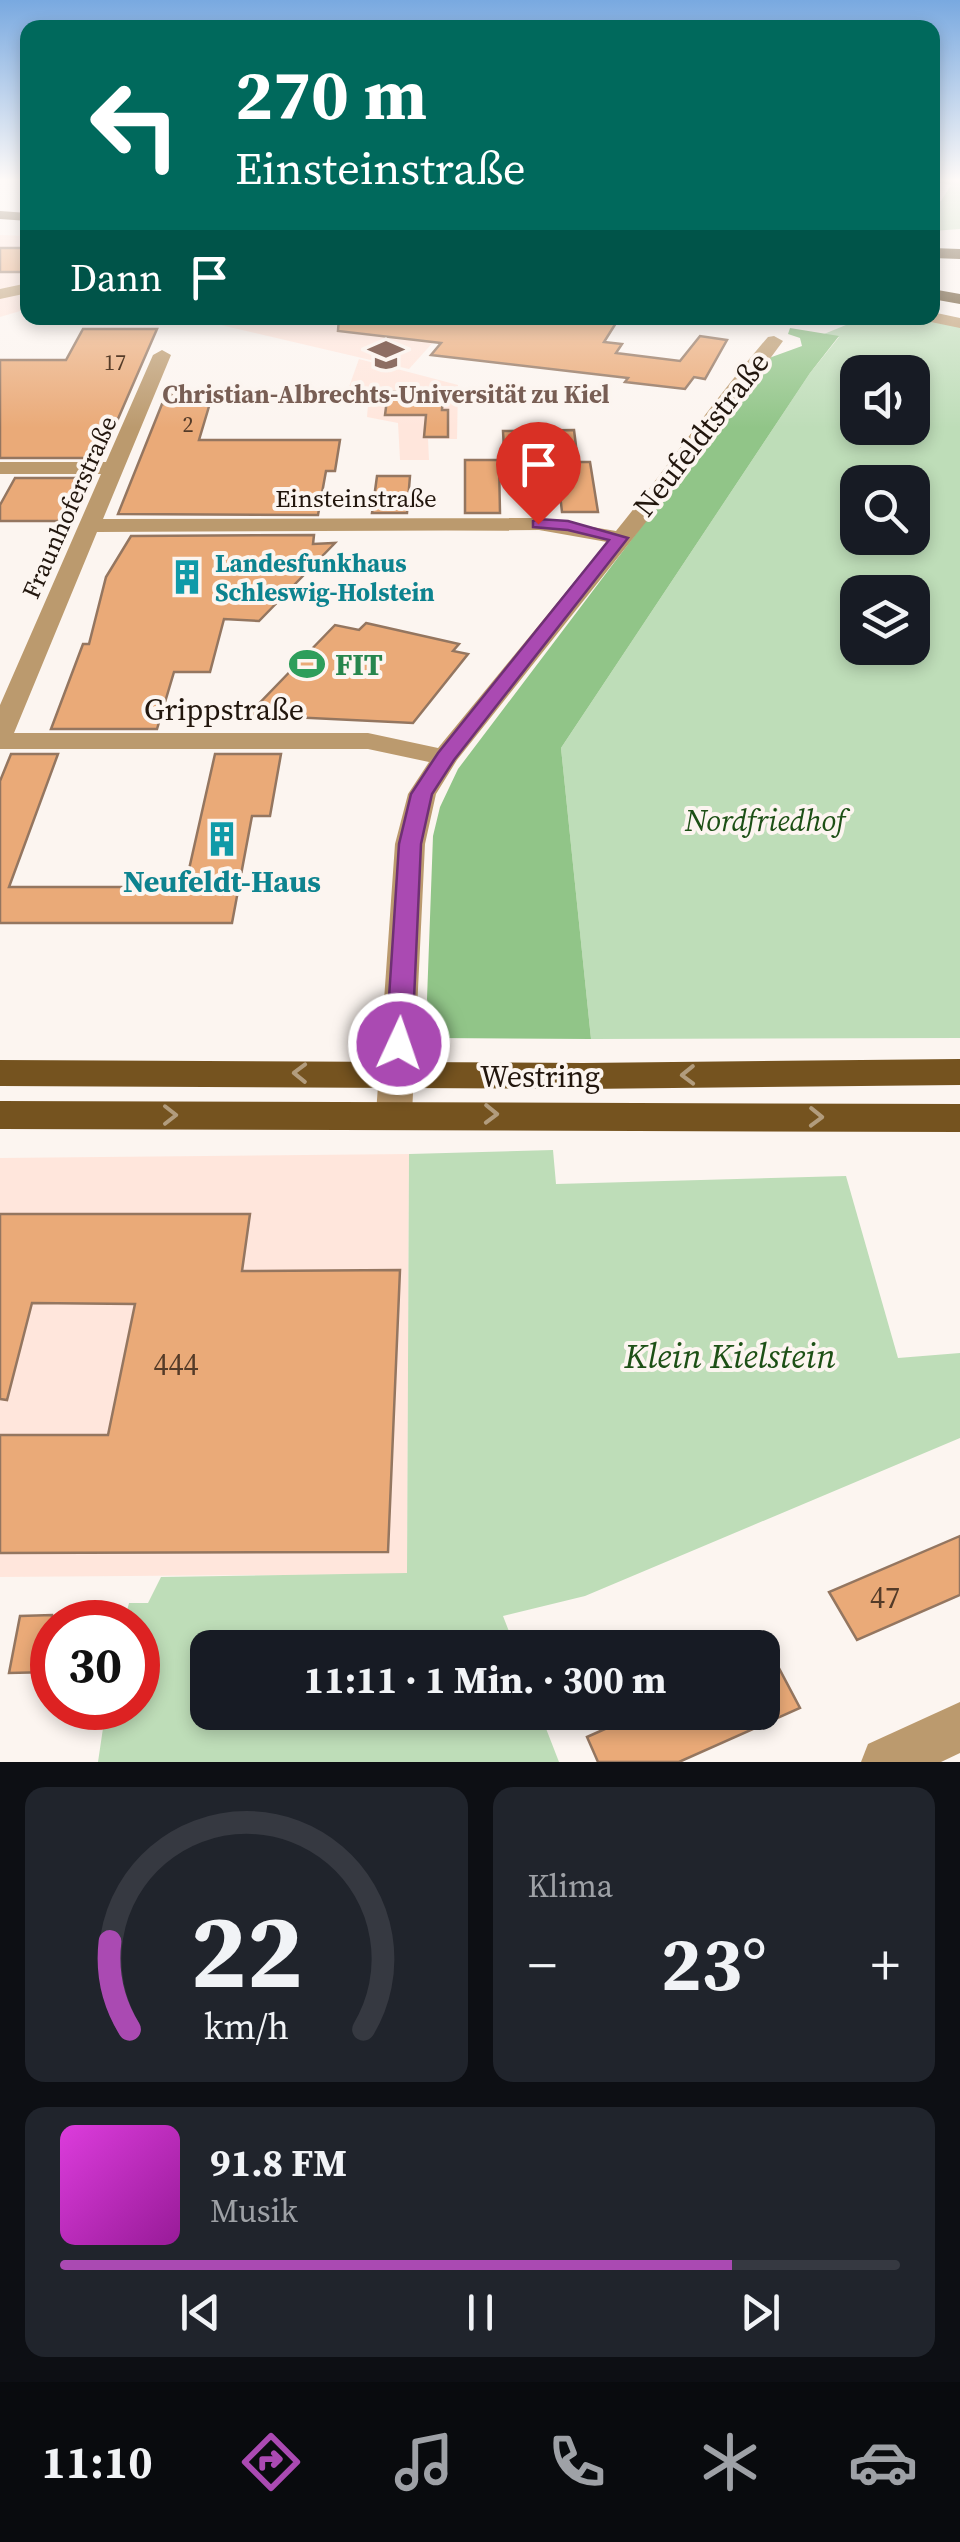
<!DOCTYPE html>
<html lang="de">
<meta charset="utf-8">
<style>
:root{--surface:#171b24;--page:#20242c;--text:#f1f3f6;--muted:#9ea1a6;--line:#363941;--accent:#aa4ab2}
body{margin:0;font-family:"Source Serif 4",serif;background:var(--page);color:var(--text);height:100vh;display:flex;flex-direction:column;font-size:38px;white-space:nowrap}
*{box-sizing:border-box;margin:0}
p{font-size:32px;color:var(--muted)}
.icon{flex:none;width:55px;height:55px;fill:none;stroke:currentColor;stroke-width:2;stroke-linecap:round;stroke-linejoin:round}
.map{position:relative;height:1762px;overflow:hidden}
.panel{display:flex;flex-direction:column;gap:25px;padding:25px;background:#0d0f14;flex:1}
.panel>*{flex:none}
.banner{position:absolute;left:20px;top:20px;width:920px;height:305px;border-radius:20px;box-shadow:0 5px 15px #0003;background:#00695c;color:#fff;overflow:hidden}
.fabs{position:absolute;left:840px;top:355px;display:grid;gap:20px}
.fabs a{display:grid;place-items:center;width:90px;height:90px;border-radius:20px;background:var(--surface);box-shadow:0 5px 15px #0003;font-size:50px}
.speed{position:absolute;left:30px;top:1600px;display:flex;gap:20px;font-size:50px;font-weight:700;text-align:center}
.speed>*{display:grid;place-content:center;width:130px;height:130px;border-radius:50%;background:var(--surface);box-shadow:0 5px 15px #0003;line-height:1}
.speed .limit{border:15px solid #d22;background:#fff;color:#111}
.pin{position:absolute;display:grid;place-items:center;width:85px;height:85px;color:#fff;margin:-102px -42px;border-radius:50% 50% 50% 0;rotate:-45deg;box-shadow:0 0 10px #0007}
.pin .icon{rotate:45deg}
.me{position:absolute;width:110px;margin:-55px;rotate:3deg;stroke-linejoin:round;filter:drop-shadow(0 0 8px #0008)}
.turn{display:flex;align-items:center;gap:35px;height:210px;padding:0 50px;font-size:45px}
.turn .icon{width:130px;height:130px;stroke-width:2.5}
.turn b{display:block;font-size:70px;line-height:85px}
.then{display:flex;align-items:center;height:95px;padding:0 50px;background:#0003;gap:20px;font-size:38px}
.big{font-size:75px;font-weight:700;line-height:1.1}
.panel .card{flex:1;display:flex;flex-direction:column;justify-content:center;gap:15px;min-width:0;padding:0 35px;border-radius:20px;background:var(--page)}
.panel .dial{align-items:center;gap:0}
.dial svg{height:260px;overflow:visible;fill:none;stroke:var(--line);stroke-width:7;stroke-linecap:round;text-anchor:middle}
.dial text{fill:var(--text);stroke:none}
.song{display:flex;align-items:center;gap:30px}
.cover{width:120px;height:120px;border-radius:15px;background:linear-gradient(135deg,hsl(300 70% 55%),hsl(300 70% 35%))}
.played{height:10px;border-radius:5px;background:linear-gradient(90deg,var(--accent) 80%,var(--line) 80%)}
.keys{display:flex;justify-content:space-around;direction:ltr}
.heat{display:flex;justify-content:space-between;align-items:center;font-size:55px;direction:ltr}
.panel .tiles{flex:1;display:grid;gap:25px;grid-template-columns:1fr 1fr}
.card:last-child{grid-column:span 2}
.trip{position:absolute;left:190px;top:1630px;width:590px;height:100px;border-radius:20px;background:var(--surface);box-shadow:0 5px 15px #0003;font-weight:700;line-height:100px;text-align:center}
.menu{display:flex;height:160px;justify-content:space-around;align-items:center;background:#090b0e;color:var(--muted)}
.menu .icon{width:70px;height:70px}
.menu .active{color:var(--accent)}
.menu b{font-size:45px;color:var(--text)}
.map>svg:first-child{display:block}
.education{fill:#ffe6dc}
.green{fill:#beddb8;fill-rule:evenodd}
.forest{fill:#91c588}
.building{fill:#eaaa78;stroke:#947660;stroke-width:2.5}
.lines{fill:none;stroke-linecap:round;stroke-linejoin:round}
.minor{fill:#bb9a6e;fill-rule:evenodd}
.major{fill:#75531f;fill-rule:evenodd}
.highway{fill:#563d17;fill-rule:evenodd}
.oneway{stroke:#b29c7d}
.route{fill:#aa4ab2;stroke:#6e3074;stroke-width:2.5}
.labels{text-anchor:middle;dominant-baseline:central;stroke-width:8;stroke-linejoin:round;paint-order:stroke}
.far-number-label{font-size:22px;fill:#543b28}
.far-education-label{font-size:25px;font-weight:bold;fill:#785e54;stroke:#fcf5f0}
.far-street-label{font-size:25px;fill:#22160d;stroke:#fcf5f0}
.far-culture-label{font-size:25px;font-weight:bold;fill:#0d838f;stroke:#fcf5f0;text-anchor:start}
.street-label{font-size:30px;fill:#22160d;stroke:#fcf5f0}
.leisure-label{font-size:30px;font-weight:bold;fill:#27864d;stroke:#fcf5f0;text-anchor:start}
.park-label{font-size:30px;font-style:italic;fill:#1d5016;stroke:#fcf5f0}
.culture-label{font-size:30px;font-weight:bold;fill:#0d838f;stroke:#fcf5f0}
.near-number-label{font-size:30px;fill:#543b28}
.near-park-label{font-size:35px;font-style:italic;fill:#1d5016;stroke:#fcf5f0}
</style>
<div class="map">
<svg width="960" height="1762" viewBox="0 0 960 1762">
<rect width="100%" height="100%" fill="#fcf5f0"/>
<g class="education">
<polygon points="0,235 28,236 27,309 0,317"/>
<polygon points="191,318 455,318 409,369"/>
<polygon points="359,359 458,385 457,439 428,439 429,460 400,460 398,423 367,417 368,405 344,401"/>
<polygon points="409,1154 407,1574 0,1577 0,1158"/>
</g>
<g class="green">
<polygon points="960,181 960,229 933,231 933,200 941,201 951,185 933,181"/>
<path d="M 863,318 L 921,318 L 960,327 L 960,1038 L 591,1039 L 561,748 L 810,373 L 839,337 L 824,334 ZM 858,372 L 912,372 L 912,428 L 858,428 ZM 858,482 L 912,482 L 912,538 L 858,538 ZM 858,592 L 912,592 L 912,648 L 858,648 Z"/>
<polygon points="553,1150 556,1184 846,1176 898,1358 960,1353 960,1438 585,1596 503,1616 515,1647 208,1648 208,1712 540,1713 559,1762 98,1762 106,1708 138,1708 138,1622 124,1622 129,1603 148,1603 161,1577 407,1573 409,1154"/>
</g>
<polygon class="forest" points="790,328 839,336 810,373 561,748 591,1039 434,1038 427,999 433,836 440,807 458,769 769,358 802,346 800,338 788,334"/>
<g class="building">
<rect x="0" y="248" width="28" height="24"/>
<polygon points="339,318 568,318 616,323 604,342 622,344 616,353 680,361 700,336 727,340 705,379 694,377 685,389 625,382 628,378 431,355 441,343 338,331"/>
<polygon points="83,329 157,329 101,458 0,458 0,360 66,360"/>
<polygon points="388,392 443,392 442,410 448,410 448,437 424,437 426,415 385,415"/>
<polygon points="172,393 213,393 199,440 340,440 335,471 326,471 318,515 118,514 162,404 168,404"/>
<polygon points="574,430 578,462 590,462 598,512 562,512 555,450 504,450 503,431"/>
<polygon points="465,460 499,460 500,513 465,513"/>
<polygon points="377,476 410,476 407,513 372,513"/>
<polygon points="15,478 87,478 68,521 0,521 0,505"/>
<polygon points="314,535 313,544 335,543 259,621 224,619 210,672 174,672 157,729 51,729 83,644 89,644 106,577 131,536"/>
<polygon points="366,623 459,644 453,651 468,654 413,723 248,715 335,625 359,630"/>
<polygon points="11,754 58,754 9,887 185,887 215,754 281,754 270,816 252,816 232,923 0,923 0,781"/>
<polygon points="0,1214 250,1214 242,1271 400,1270 388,1552 0,1553 0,1435 108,1435 135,1304 32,1303 7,1400 0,1399"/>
<polygon points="960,1536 960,1595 857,1640 829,1592"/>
<polygon points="52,1615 52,1672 9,1673 20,1616"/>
<polygon points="762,1636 800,1708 679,1762 598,1762 587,1737 643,1712 762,1712"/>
</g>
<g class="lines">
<g class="minor">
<polygon points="28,283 28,293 0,299 0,289"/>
<polygon points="932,312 960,318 960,328 926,321 924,318 932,318"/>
<path d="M 774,336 L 783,341 L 696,459 L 457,760 L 436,794 L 425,844 L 412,1114 L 407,1124 L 394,1128 L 381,1124 L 376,1114 L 395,844 L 408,794 L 429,762 L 368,749 L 0,749 L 0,705 L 101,474 L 0,474 L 0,462 L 106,462 L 153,355 L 162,350 L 171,355 L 103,519 L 539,518 L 616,531 C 668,467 714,399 768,337 ZM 539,530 L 607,542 L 438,748 L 368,733 L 14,733 L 97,532 Z"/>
<polygon points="960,1702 960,1753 941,1762 861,1762 868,1744"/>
</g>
<g class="major">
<polygon points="960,1059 960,1085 583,1089 0,1086 0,1060 583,1063"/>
<polygon points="0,1101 960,1104 960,1132 0,1129"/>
</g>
<g class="highway">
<polygon points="0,211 28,213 28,221 0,219"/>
<polygon points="932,248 960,249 960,259 932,258"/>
<polygon points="932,289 960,294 960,304 932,299"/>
</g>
</g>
<defs><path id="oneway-chevron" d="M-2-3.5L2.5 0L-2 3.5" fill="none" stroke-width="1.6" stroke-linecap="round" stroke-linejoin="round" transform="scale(2.5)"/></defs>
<g class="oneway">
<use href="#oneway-chevron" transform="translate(300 1073) rotate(-179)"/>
<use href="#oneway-chevron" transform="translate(688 1075) rotate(179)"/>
<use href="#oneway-chevron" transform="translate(491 1114) rotate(1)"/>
<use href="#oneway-chevron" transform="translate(170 1115)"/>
<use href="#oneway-chevron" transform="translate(816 1117) rotate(1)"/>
</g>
<linearGradient id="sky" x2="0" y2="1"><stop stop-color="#79a9e0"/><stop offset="0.42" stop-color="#fefaf8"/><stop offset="1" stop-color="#fefaf8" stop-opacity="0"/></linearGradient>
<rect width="960" height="428" fill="url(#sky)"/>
<polygon class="route" points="538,519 568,521 628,538 454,760 432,794 421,844 412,1044 408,1050 390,1050 386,1044 399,844 411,794 438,753 609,540 568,530 533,527 533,521"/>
<defs>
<symbol id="university-bare" viewBox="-9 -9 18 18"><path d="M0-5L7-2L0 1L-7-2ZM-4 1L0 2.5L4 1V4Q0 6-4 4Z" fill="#8d6e63" stroke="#fcf5f0" stroke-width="2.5" paint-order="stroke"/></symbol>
<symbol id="building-bare" viewBox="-9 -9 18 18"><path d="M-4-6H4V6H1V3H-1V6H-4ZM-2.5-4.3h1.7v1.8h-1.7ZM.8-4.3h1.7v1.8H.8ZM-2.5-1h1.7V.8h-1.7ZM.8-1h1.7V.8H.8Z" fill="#0f9aa8" stroke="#fcf5f0" stroke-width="2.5" paint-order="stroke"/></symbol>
<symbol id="stadium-bare" viewBox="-9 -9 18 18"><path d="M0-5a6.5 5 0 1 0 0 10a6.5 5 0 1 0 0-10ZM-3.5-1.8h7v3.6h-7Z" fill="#2e9e5b" stroke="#fcf5f0" stroke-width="2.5" paint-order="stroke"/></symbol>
</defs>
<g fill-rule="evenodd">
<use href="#university-bare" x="361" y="330" width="50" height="50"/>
<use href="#building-bare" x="162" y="552" width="50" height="50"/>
<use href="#stadium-bare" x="282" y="639" width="50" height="50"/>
<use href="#building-bare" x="197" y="814" width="50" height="50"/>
</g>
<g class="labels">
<g class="far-number-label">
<text x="115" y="362">17</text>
<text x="188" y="424">2</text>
</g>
<g class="far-education-label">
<text x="386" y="394">Christian-Albrechts-Universität zu Kiel</text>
</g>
<g class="far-street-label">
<text x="356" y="498">Einsteinstraße</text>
<text transform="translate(69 507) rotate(-66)">Fraunhoferstraße</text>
</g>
<g class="far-culture-label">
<text x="215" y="563">Landesfunkhaus<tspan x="215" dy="29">Schleswig-Holstein</tspan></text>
</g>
<g class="street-label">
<text transform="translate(701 434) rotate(-52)">Neufeldtstraße</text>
<text x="224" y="709">Grippstraße</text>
<text x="540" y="1076">Westring</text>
</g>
<g class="leisure-label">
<text x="335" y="664">FIT</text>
</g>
<g class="park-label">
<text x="765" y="820">Nordfriedhof</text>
</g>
<g class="culture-label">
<text x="222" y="881">Neufeldt-Haus</text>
</g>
<g class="near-number-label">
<text x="176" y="1364">444</text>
<text x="885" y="1597">47</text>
</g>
<g class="near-park-label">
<text x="730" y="1356">Klein Kielstein</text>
</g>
</g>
</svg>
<div class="fabs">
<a><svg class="icon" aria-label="sound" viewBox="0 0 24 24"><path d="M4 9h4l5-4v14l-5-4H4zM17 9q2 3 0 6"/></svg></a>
<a><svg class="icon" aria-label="search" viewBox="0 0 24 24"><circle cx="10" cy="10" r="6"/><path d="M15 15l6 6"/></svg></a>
<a><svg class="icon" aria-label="layers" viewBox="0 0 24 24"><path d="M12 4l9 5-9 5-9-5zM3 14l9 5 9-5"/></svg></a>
</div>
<div class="speed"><div class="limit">30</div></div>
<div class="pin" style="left:538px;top:524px;background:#d93025"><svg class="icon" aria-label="arrive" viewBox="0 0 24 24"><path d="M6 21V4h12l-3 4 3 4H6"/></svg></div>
<svg class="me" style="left:399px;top:1044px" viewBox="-20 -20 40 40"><circle r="17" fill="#aa4ab2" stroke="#fff" stroke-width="3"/><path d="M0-11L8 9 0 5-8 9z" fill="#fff"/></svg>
<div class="trip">11:11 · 1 Min. · 300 m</div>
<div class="banner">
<div class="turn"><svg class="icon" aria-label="left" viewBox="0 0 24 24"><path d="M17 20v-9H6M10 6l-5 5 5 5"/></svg><div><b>270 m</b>Einsteinstraße</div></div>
<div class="then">Dann<svg class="icon" aria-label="arrive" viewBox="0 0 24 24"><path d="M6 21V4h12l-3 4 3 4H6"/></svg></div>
</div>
</div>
<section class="panel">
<div class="tiles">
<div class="card dial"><svg viewBox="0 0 100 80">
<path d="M14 69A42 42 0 1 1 86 69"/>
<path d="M14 69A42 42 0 0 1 8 42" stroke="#aa4ab2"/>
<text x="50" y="56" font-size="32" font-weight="700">22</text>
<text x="50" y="72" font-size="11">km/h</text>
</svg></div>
<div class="card"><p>Klima</p>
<div class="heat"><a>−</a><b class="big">23°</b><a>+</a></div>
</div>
<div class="card">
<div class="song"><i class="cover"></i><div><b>91.8 FM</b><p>Musik</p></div></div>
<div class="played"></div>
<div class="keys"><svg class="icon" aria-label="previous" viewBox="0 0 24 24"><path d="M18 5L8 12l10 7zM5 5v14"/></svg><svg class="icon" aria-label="pause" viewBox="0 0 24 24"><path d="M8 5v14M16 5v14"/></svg><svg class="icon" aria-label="next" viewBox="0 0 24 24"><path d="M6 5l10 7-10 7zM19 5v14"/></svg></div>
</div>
</div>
</section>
<nav class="menu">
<b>11:10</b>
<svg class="icon active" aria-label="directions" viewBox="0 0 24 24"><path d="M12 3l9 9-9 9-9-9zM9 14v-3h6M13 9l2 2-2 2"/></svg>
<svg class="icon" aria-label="music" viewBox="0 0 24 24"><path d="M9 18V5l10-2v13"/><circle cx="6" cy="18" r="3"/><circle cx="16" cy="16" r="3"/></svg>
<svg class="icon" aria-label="phone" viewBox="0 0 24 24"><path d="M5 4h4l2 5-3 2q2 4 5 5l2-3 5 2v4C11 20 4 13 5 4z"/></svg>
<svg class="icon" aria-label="climate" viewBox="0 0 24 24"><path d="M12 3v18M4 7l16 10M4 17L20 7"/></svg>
<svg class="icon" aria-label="car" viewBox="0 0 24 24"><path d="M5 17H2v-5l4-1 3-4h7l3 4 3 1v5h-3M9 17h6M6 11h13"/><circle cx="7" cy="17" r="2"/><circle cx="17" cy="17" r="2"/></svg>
</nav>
